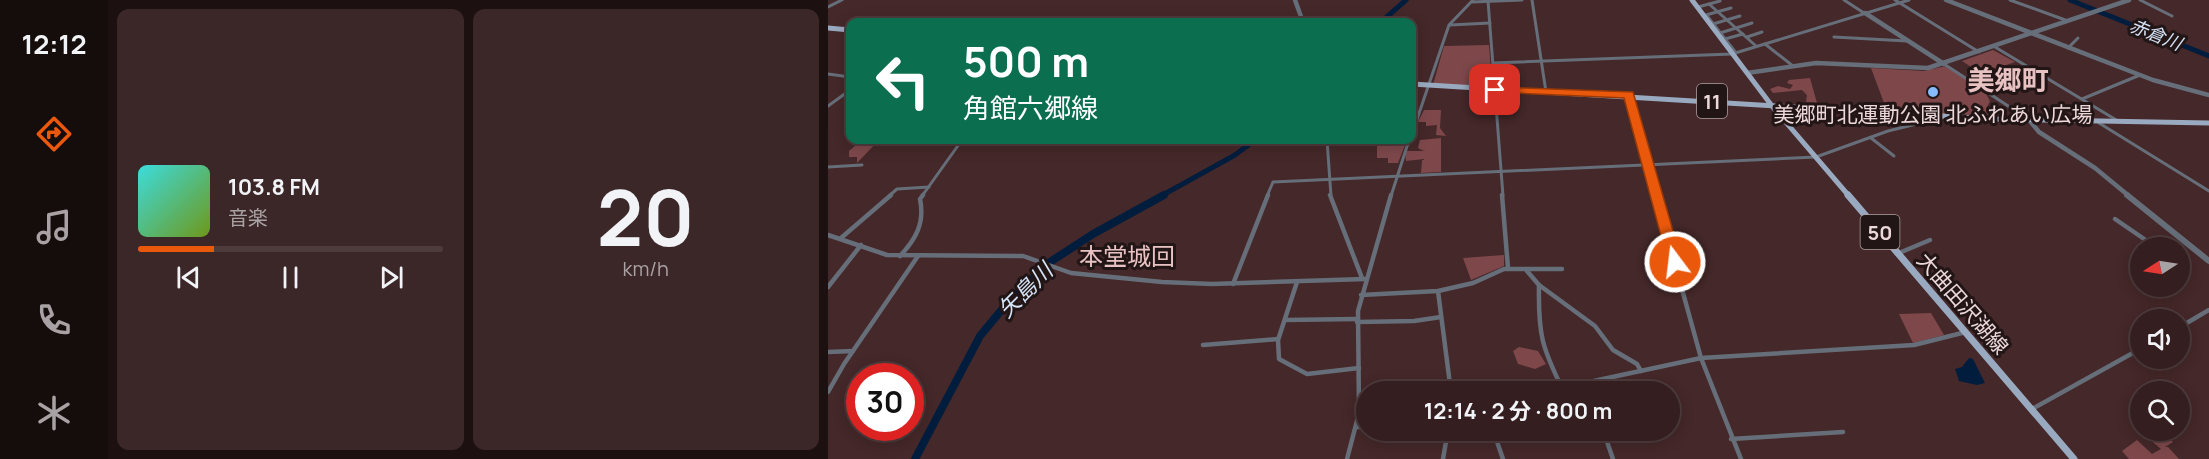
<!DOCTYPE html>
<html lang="ja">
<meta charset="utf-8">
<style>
:root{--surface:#341e1f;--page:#3c2728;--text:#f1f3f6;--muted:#a9a2a4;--line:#4e3c3d;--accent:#ea580c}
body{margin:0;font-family:Manrope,"Noto Sans JP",sans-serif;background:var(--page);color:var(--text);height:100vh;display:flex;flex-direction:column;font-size:22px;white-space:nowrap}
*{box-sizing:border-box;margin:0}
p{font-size:20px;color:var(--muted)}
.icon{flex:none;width:33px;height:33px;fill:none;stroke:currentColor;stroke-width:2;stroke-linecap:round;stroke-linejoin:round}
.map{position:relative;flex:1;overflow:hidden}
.side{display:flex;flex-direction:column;gap:9px;padding:9px;background:#1d1011;width:720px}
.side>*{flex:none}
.hud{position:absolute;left:18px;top:18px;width:570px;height:126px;border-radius:12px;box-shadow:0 3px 15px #0003,0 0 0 2px var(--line);background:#0b6e4f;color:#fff;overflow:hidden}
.needle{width:39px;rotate:258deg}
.buttons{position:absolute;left:1302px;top:237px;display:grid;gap:12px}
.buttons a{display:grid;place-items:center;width:60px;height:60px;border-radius:50%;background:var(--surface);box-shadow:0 3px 15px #0003,0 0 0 2px var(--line);font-size:30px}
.speed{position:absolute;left:18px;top:363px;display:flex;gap:12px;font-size:30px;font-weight:700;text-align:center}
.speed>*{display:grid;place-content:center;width:78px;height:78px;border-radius:50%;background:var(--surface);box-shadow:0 3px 15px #0003,0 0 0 2px var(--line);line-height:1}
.speed .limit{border:9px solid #d22;background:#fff;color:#111}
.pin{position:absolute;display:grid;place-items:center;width:51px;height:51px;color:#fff;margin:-26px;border-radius:12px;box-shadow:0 3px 9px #0006}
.me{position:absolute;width:66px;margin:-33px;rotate:345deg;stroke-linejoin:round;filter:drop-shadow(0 0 4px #0008)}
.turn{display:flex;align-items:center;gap:21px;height:126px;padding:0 18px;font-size:27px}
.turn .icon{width:78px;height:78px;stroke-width:2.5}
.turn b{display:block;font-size:42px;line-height:51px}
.side .card{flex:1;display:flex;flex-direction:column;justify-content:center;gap:9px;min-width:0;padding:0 21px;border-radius:12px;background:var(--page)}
.side .dial{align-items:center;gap:0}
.dial b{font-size:78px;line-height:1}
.song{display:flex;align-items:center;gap:18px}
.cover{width:72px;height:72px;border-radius:9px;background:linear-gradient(135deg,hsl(180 70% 55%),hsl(80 70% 35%))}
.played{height:6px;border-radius:3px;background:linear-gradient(90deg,var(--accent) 25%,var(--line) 25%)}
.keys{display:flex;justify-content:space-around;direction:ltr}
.side .tiles{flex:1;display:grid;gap:9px;grid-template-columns:repeat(2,1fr)}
.trip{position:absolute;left:528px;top:381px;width:324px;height:60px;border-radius:30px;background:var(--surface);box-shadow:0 3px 15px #0003,0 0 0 2px var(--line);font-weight:700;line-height:60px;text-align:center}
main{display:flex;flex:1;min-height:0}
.menu{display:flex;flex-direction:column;width:108px;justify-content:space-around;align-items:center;background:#150c0c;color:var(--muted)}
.menu .icon{width:42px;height:42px}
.menu .on{color:var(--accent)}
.menu b{font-size:27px;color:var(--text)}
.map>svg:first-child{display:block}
.green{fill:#7e484b}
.water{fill:#001d3e}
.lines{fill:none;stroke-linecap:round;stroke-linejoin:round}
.river-far1{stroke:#001d3e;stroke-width:5}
.river{stroke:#001d3e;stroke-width:8}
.minor-far1{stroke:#666e79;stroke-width:3}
.minor{stroke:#666e79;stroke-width:4.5}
.tertiary-far1{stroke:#666e79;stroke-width:4.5}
.tertiary{stroke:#666e79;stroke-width:6}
.primary-far1{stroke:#99aac0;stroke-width:5}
.primary{stroke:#99aac0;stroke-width:7}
.route{fill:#ea580c;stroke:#983908;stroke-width:1.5}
.poi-dot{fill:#85bbfb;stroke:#221516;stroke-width:2}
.labels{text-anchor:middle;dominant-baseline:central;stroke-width:6;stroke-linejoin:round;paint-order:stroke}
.far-water-label{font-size:18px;font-style:italic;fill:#d5e4f7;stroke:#221516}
.shield{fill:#221516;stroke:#af9e9e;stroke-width:1.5}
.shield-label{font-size:20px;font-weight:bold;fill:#ecd8d9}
.poi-label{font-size:21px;fill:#ecd8d9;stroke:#221516}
.street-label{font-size:21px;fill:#ecd8d9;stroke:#221516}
.water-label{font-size:22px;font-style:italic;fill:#d5e4f7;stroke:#221516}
.quarter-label{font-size:24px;fill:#e8c2c3;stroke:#221516}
.district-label{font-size:27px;font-weight:bold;fill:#e8c2c3;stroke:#221516}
</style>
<main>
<nav class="menu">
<b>12:12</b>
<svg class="icon on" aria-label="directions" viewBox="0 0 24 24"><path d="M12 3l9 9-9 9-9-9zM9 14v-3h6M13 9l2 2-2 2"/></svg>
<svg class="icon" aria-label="music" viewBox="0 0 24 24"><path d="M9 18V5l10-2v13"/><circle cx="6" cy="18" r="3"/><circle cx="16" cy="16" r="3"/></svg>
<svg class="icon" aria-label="phone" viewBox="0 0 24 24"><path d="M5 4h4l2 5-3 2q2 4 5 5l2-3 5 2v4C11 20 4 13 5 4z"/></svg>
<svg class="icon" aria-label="climate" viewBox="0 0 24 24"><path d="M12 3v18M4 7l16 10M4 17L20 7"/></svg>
</nav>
<section class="side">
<div class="tiles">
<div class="card">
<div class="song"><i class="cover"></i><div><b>103.8 FM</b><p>音楽</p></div></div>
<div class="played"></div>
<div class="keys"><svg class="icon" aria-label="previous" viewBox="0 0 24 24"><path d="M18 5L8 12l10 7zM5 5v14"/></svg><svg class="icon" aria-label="pause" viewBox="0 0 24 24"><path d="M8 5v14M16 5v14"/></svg><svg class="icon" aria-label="next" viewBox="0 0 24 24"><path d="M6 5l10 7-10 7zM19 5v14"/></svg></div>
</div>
<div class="card dial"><b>20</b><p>km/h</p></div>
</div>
</section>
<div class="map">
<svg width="1381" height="459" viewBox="0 0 1381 459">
<rect width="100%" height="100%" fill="#452829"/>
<g class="green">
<polygon points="661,45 664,87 605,85 616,46"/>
<polygon points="1165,50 1187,62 1161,71 1161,74 1157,76 1134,61"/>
<polygon points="1118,66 1157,92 1162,101 1158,109 1163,118 1059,111 1043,68 1096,71"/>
<polygon points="982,78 989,103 978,102 979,95 974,90 945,93 942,89 950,86 962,89 965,85 959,83 961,80"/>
<polygon points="596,110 613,110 612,128 618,136 608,135 609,125 598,126 598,122 590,122"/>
<polygon points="613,138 613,172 593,173 594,160 596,160 596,159 578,161 577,151 596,151 590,148 592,140"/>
<polygon points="34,140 51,140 29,163 29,157 21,157 21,151"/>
<polygon points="559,140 579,140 564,140 577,145 570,163 560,163 560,158 549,158 549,145 564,141"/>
<polygon points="676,255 676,266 643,280 635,258"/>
<polygon points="1103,313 1116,335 1085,343 1071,314"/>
<polygon points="691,347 710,351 718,364 707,369 690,364 685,351"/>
<polygon points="1327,431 1331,431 1345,442 1337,447 1340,447 1351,459 1301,459 1294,451 1309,440 1324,454 1333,449 1318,436"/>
</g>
<polygon class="water" points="1141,358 1145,359 1157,383 1149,385 1131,381 1127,369 1134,367"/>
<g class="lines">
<g class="river-far1">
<polyline points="1242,0 1381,56"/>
<polyline points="553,22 578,0"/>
<polyline points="333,196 407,155 427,140"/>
</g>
<polyline class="river" points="87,459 152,336 176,307 219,264 265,234 336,195"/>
<g class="minor-far1">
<polyline points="704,0 718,92"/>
<polyline points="1016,0 1036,13"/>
<polyline points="1067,0 1151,52"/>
<polyline points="1182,0 1240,21"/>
<polyline points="1312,0 1344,16"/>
<polyline points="660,1 675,196"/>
<polyline points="644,2 694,0"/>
<polyline points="881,4 928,46"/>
<polyline points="0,7 14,0"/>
<polyline points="870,7 892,1"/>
<polyline points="878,15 903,8"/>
<polyline points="880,17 908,53"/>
<polyline points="885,24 912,16"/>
<polyline points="622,25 662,23"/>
<polyline points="892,33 924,23"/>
<polyline points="919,37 934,32"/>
<polyline points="1006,37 1079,41"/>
<polyline points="897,39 915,34"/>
<polyline points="937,44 965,66"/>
<polyline points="1167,47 1290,121"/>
<polyline points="1240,48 1250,38"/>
<polyline points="665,63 904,54 1081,0"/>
<polyline points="1116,64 1200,119"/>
<polyline points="0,74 22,77"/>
<polyline points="801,95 829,196"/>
<polyline points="1254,99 1312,75"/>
<polyline points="0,106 22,90"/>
<polyline points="1271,123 1381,191"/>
<polyline points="584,134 621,25 645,0"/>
<polyline points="1043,138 1066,156"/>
<polyline points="499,140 503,196"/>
<polyline points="0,167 34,165"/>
<polyline points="61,196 69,189 101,187"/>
<polyline points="94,196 134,140"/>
<polyline points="439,196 445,182 988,157 1060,131 1117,117"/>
<polyline points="563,196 581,140"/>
</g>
<g class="minor">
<polyline points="502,195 534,278"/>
<polyline points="674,195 680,268"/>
<polyline points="828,195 873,358 913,459"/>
<polyline points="1287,219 1322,243"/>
<polyline points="0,235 59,255 195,256 243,273 334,282 384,284 537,279"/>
<polyline points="13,238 63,195"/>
<polyline points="1071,253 1102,240"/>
<path d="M 72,256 C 88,239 97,223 92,199 L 95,195"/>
<path d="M 699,271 L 711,285 C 710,335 714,348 736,392"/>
<polyline points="469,282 450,340 451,359 479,374 531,368"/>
<polyline points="405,284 440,195"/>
<polyline points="711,285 767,326 785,350 809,364 813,371"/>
<polyline points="0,287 33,245"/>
<polyline points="610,291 623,392"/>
<polyline points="533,295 610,291 645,283 676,269 734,269"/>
<polyline points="457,320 529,319"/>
<polyline points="529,322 586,321 613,317"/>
<polyline points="1352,327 1381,310"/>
<polyline points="375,345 450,339"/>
<polyline points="0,352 25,351"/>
<polyline points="0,392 16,364 90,256"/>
<polyline points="698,392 733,388 873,358 1086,345 1138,332"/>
<polyline points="1204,409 1312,349"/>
<polyline points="528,427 538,427"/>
<polyline points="594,430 620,432"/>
<polyline points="665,430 675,459"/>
<polyline points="775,430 785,459"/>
<polyline points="903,439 1015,432"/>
<polyline points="519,459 531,413 530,311 563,195"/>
<polyline points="615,459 620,430"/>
</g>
<g class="tertiary-far1">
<polyline points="467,0 475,22"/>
<polyline points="1118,0 1325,80 1381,95"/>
<polyline points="1037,13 1116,64"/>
<polyline points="919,73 988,63 1100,68 1301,0"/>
<polyline points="1202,121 1211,132 1267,168 1301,196"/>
</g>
<polyline class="tertiary" points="1299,195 1381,261"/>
<g class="primary-far1">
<polyline points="864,0 944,106 1021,196"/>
<polyline points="0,28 22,30"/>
<polyline points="584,84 1163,119 1381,123"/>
</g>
<polyline class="primary" points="1020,195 1246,459"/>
</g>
<polygon class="route" points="667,87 805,92 854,262 852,266 842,266 840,262 796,98 663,92 661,90"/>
<circle class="poi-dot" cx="1105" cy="92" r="6"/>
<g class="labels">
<g class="far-water-label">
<text transform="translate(1328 34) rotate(22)">赤倉川</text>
</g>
<g class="shield">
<rect x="869" y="84" width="30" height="34" rx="4.5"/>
<rect x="1032.5" y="215" width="39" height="34" rx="4.5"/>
</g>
<g class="shield-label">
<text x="884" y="101">11</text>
<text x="1052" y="232">50</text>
</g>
<g class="poi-label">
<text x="1105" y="114">美郷町北運動公園 北ふれあい広場</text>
</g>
<g class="street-label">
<text transform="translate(1135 303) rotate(49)">大曲田沢湖線</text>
</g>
<g class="water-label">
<text transform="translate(197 290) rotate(-45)">矢島川</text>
</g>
<g class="quarter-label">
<text x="299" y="255">本堂城回</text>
</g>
<g class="district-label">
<text x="1180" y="79">美郷町</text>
</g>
</g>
</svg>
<div class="buttons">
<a><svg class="needle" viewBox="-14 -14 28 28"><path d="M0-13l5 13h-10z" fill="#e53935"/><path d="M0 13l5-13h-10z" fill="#a9a2a4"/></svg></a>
<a><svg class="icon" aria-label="sound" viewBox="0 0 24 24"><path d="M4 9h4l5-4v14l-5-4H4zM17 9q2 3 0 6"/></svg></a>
<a><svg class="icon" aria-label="search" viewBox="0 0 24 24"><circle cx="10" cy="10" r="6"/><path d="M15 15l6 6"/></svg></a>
</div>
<div class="speed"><div class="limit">30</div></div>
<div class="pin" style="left:667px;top:90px;background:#d93025"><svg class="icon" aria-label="arrive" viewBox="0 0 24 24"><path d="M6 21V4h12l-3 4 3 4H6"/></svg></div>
<svg class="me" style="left:847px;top:262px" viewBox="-20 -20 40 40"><circle r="17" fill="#ea580c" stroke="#fff" stroke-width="3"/><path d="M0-11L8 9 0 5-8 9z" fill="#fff"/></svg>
<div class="trip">12:14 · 2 分 · 800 m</div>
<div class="hud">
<div class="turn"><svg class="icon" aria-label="left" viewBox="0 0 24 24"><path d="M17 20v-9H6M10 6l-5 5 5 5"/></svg><div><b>500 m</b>角館六郷線</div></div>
</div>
</div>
</main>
